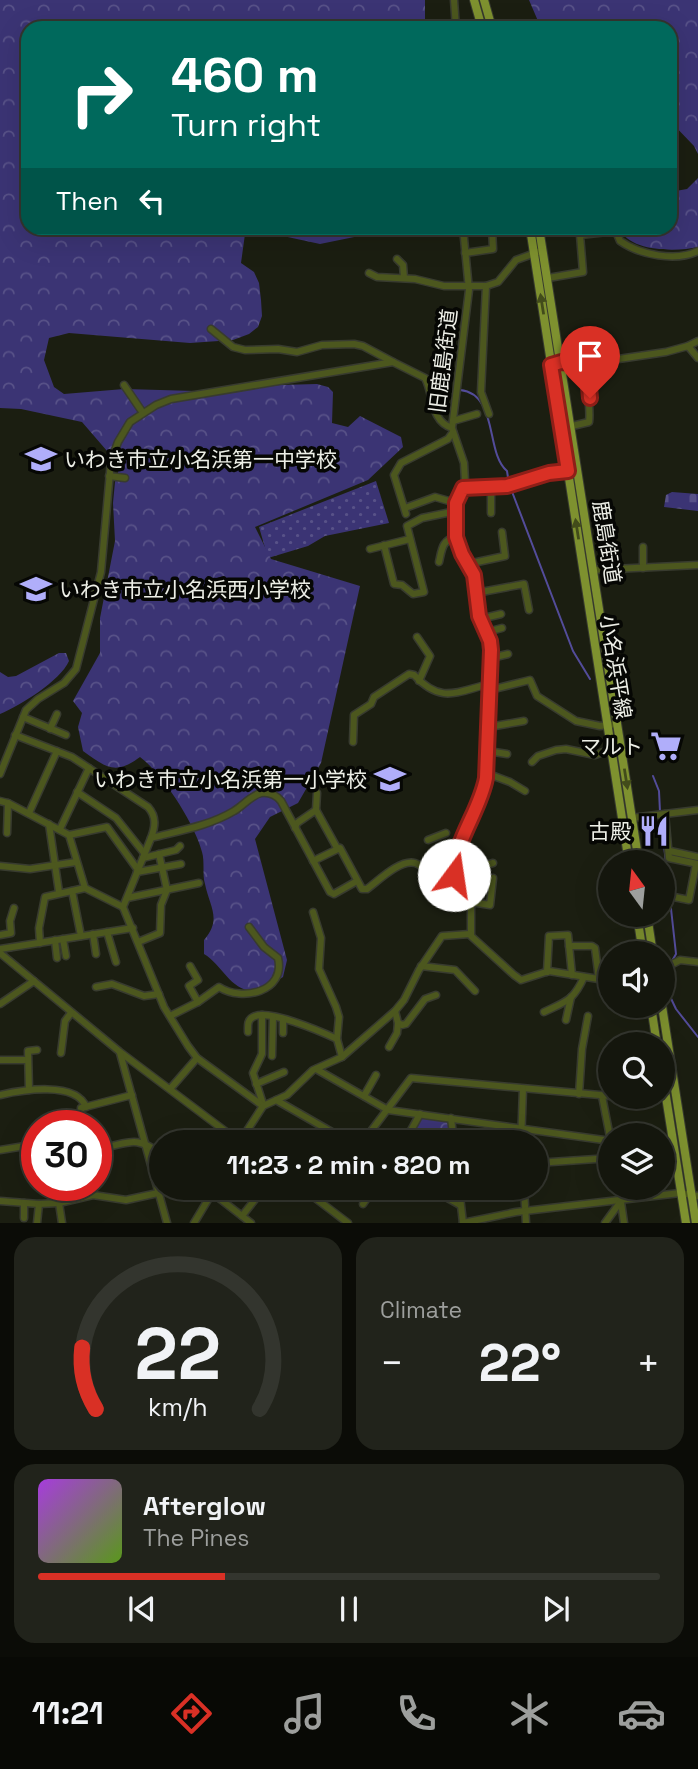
<!DOCTYPE html>
<meta charset="utf-8">
<style>
:root{--surface:#14160d;--page:#21231b;--text:#f1f3f6;--muted:#9d9f9d;--line:#33352e;--accent:#d93025}
body{margin:0;font-family:"Space Grotesk","Noto Sans JP",sans-serif;background:var(--page);color:var(--text);height:100vh;display:flex;flex-direction:column;font-size:26px;white-space:nowrap}
*{box-sizing:border-box;margin:0}
p{font-size:23px;color:var(--muted)}
.icon{flex:none;width:38px;height:38px;fill:none;stroke:currentColor;stroke-width:2;stroke-linecap:round;stroke-linejoin:round}
.map{position:relative;height:1223px;overflow:hidden}
.drawer{display:flex;flex-direction:column;gap:14px;padding:14px;background:#0b0c07;flex:1}
.drawer>*{flex:none}
.top-card{position:absolute;left:21px;top:21px;width:656px;height:214px;border-radius:21px;box-shadow:0 7px 28px #0002,0 0 0 2px var(--line);background:#00695c;color:#fff;overflow:hidden}
.needle{width:46px;rotate:345deg}
.buttons{position:absolute;left:598px;top:850px;display:grid;gap:14px}
.buttons a{display:grid;place-items:center;width:77px;height:77px;border-radius:50%;background:var(--surface);box-shadow:0 7px 28px #0002,0 0 0 2px var(--line);font-size:35px}
.speed{position:absolute;left:21px;top:1110px;display:flex;gap:14px;font-size:35px;font-weight:700;text-align:center}
.speed>*{display:grid;place-content:center;width:91px;height:91px;border-radius:50%;background:var(--surface);box-shadow:0 7px 28px #0002,0 0 0 2px var(--line);line-height:1}
.speed .limit{border:10px solid #d22;background:#fff;color:#111}
.pin{position:absolute;display:grid;place-items:center;width:60px;height:60px;color:#fff;margin:-72px -30px;border-radius:50% 50% 50% 0;rotate:-45deg;box-shadow:0 0 7px #0007}
.pin .icon{rotate:45deg}
.me{position:absolute;width:77px;margin:-38px;rotate:14deg;stroke-linejoin:round;filter:drop-shadow(0 0 5px #0008)}
.turn{display:flex;align-items:center;gap:24px;height:147px;padding:0 35px;font-size:32px}
.turn .icon{width:91px;height:91px;stroke-width:2.5}
.turn b{display:block;font-size:49px;line-height:60px}
.then{display:flex;align-items:center;height:66px;padding:0 35px;background:#0003;gap:14px;font-size:26px}
.big{font-size:52px;font-weight:600;line-height:1.1}
.drawer .tile{flex:1;display:flex;flex-direction:column;justify-content:center;gap:10px;min-width:0;padding:0 24px;border-radius:21px;background:var(--page)}
.drawer .dial{align-items:center;gap:0}
.dial svg{height:182px;overflow:visible;fill:none;stroke:var(--line);stroke-width:7;stroke-linecap:round;text-anchor:middle}
.dial text{fill:var(--text);stroke:none}
.song{display:flex;align-items:center;gap:21px}
.cover{width:84px;height:84px;border-radius:10px;background:linear-gradient(135deg,hsl(280 70% 55%),hsl(90 70% 35%))}
.played{height:7px;border-radius:4px;background:linear-gradient(90deg,var(--accent) 30%,var(--line) 30%)}
.keys{display:flex;justify-content:space-around;direction:ltr}
.heat{display:flex;justify-content:space-between;align-items:center;font-size:38px;direction:ltr}
.drawer .tiles{flex:1;display:grid;gap:14px;grid-template-columns:1fr 1fr}
.tile:last-child{grid-column:span 2}
.trip{position:absolute;left:149px;top:1130px;width:399px;height:70px;border-radius:35px;background:var(--surface);box-shadow:0 7px 28px #0002,0 0 0 2px var(--line);font-weight:600;line-height:70px;text-align:center}
.tabs{display:flex;height:112px;justify-content:space-around;align-items:center;background:#080905;color:var(--muted)}
.tabs .icon{width:49px;height:49px}
.tabs .on{color:var(--accent)}
.tabs b{font-size:32px;color:var(--text)}
.map>svg:first-child{display:block}
.grass{fill:url(#grass-dots)}
.forest{fill:url(#forest-crowns)}
.cemetery{fill:url(#cemetery-stones)}
.lines{fill:none;stroke-linecap:round;stroke-linejoin:round}
.stream{stroke:#534c9a;stroke-width:2}
.minor-casing{stroke:#383b2f;stroke-width:9}
.major-casing{stroke:#383b2f;stroke-width:10}
.minor{stroke:#4c571e;stroke-width:6}
.major{stroke:#7e912f;stroke-width:8}
.oneway{fill:#424c1a}
.route-casing{stroke:#8d1f18;stroke-width:18}
.route{stroke:#d93025;stroke-width:12}
.labels{text-anchor:middle;dominant-baseline:central;stroke-width:7;stroke-linejoin:round;paint-order:stroke}
.street-label{font-size:21px;fill:#edefe7;stroke:#060704}
.poi-label{font-size:21px;fill:#edefe7;stroke:#060704;text-anchor:end}
</style>
<div class="map">
<svg width="698" height="1223" viewBox="0 0 698 1223">
<defs>
<pattern id="grass-dots" width="8" height="8" patternUnits="userSpaceOnUse" patternTransform="scale(1.75)"><rect width="8" height="8" fill="#3b3474"/><path d="M2 2h.1M6 6h.1" fill="none" stroke="#585288" stroke-width="1.8" stroke-linecap="round"/></pattern>
<pattern id="forest-crowns" width="20" height="18" patternUnits="userSpaceOnUse" patternTransform="scale(1.75)"><rect width="20" height="18" fill="#3b3474"/><path d="M2 6a3 3 0 1 1 6 0M12 15a3 3 0 1 1 6 0" fill="none" stroke="#585288"/></pattern>
<pattern id="cemetery-stones" width="16" height="16" patternUnits="userSpaceOnUse" patternTransform="scale(1.75)"><rect width="16" height="16" fill="#3b3474"/><path d="M2 7V4a2 2 0 0 1 4 0v3zM10 15v-3a2 2 0 0 1 4 0v3z" fill="#585288"/></pattern>
</defs>
<rect width="100%" height="100%" fill="#1b1e11"/>
<polygon class="grass" points="376,481 389,523 325,536 308,546 268,558 259,527"/>
<g class="forest">
<path d="M 0,0 L 425,0 L 425,22 L 428,28 L 28,28 L 28,228 L 370,228 L 364,235 L 320,244 L 260,231 L 245,234 L 241,263 L 254,272 L 259,283 L 261,300 L 262,316 L 258,327 L 249,334 L 233,340 L 190,343 L 69,333 L 49,338 L 44,360 L 54,387 L 64,394 L 124,389 L 196,391 L 240,386 L 317,384 L 328,387 L 333,392 L 332,423 L 348,427 L 360,416 L 401,437 L 403,447 L 368,480 L 255,527 L 271,559 L 360,586 L 321,763 L 298,803 L 270,817 L 255,839 L 287,960 L 283,977 C 276,981 266,988 258,990 C 232,995 223,965 204,954 L 204,940 C 222,919 210,908 205,884 C 202,874 205,862 202,852 C 195,824 162,773 140,757 C 115,776 106,767 83,751 L 78,727 L 82,713 L 73,701 L 100,653 L 100,618 L 115,541 L 113,503 L 115,482 L 120,466 L 82,422 L 21,409 L 0,408 Z"/>
<polygon points="529,0 698,0 698,154 694,146 670,121 670,28 541,28"/>
<path d="M 698,178 L 698,247 C 676,252 629,252 619,228 L 670,228 L 670,192 L 687,189 Z"/>
<path d="M 59,653 L 66,653 L 69,661 C 60,681 21,705 0,714 L 0,672 L 8,677 L 16,676 Z"/>
<polygon points="420,1114 451,1118 454,1143 404,1143"/>
</g>
<polygon class="cemetery" points="672,492 698,494 698,511 664,507 666,495"/>
<g class="lines">
<g class="stream">
<path d="M 460,390 C 499,394 485,453 507,471 L 509,484"/>
<polyline points="511,489 573,651 590,679"/>
<polyline points="653,776 659,791 660,812"/>
<polyline points="661,818 676,954 672,961"/>
<polyline points="70,941 106,935"/>
<polyline points="1,952 13,950"/>
<polyline points="666,988 676,1009 698,1037"/>
</g>
<defs>
<g id="minor">
<polyline points="454,0 456,28"/>
<path d="M 463,228 L 469,290 L 452,428 L 464,463 L 465,481 L 456,503 L 456,537 L 462,554 L 474,574 L 479,616 L 490,641 L 491,650 L 486,778 C 480,811 453,841 454,875 L 471,901 L 471,936 L 514,975 L 521,980 L 549,971 L 611,981"/>
<path d="M 615,229 L 620,241 C 640,255 676,262 698,251"/>
<polyline points="465,253 493,249 492,228"/>
<polyline points="397,259 403,265 404,278"/>
<polyline points="369,273 377,277 415,279 444,286 486,286 498,282 516,260 538,252"/>
<polyline points="548,278 583,272 580,235 616,231"/>
<polyline points="486,286 481,392 489,414"/>
<polyline points="211,329 233,347 245,350 278,349 297,352 322,345 354,344 363,346 393,362"/>
<polyline points="591,334 598,362"/>
<polyline points="688,346 698,341"/>
<polyline points="557,363 594,364"/>
<polyline points="124,385 143,413"/>
<polyline points="453,421 477,414"/>
<path d="M 572,426 L 589,422 C 592,403 580,375 598,362 L 666,352 L 688,346 L 698,358"/>
<polyline points="109,476 125,478"/>
<path d="M 463,488 C 478,489 493,489 508,486 C 530,482 548,472 570,471"/>
<polyline points="491,488 491,513"/>
<polyline points="405,508 435,497 456,503"/>
<polyline points="406,514 394,475 401,463 448,439 453,432"/>
<polyline points="384,545 394,584 402,585 413,594 424,592 407,526 422,518 456,511"/>
<polyline points="370,549 410,539"/>
<path d="M 439,562 C 442,549 442,540 456,537"/>
<polyline points="468,564 505,556 502,532"/>
<polyline points="643,568 643,547"/>
<polyline points="592,570 698,565"/>
<polyline points="476,593 524,584 529,610"/>
<polyline points="480,619 501,614"/>
<polyline points="487,632 502,628"/>
<polyline points="417,637 430,656 419,681"/>
<polyline points="491,658 508,654"/>
<polyline points="490,690 530,680 537,696 576,721 600,726 617,724"/>
<polyline points="23,717 66,735"/>
<polyline points="489,727 524,721"/>
<polyline points="50,729 57,714"/>
<path d="M 15,735 L 72,757 L 148,807 C 157,817 155,827 151,838"/>
<path d="M 353,742 L 354,715 L 371,704 L 374,697 L 409,674 L 414,675 C 441,704 456,692 489,684"/>
<polyline points="488,751 507,754"/>
<polyline points="532,762 538,756 556,750 566,749 595,755 611,749"/>
<polyline points="486,773 510,782 525,791"/>
<path d="M 0,774 L 26,710 L 38,699 L 64,683 L 76,669 L 101,572 L 111,461 L 118,442 L 130,422 L 156,405 L 171,399 L 393,362 L 425,378 C 434,395 430,421 452,428"/>
<polyline points="77,792 116,818 144,853"/>
<polyline points="0,801 8,803 69,835 85,888 123,907"/>
<polyline points="316,810 317,793"/>
<polyline points="29,813 57,751"/>
<polyline points="665,814 669,858 698,864"/>
<polyline points="631,818 698,810"/>
<polyline points="49,824 59,892"/>
<polyline points="295,828 297,823 316,810 337,848"/>
<polyline points="60,829 89,768"/>
<polyline points="7,833 8,803"/>
<polyline points="69,835 107,827 138,870"/>
<polyline points="428,840 446,833"/>
<polyline points="670,851 698,857"/>
<polyline points="458,853 487,864"/>
<polyline points="143,858 176,850 180,846"/>
<path d="M 313,861 L 340,848 L 362,889 L 367,889 C 378,881 400,859 415,863 C 422,865 426,872 433,876 L 446,871 L 454,875"/>
<polyline points="0,866 30,869 76,862"/>
<polyline points="137,872 181,864"/>
<polyline points="72,891 81,936"/>
<polyline points="443,896 472,905"/>
<path d="M 468,896 C 475,881 475,867 493,863"/>
<polyline points="674,897 689,900 696,864"/>
<polyline points="127,898 199,883"/>
<polyline points="471,902 490,905 493,878"/>
<polyline points="313,912 321,938 319,969 336,1007 339,1017 337,1039 342,1057"/>
<polyline points="107,932 116,962"/>
<polyline points="93,934 96,954"/>
<polyline points="0,935 11,933 10,921 14,908"/>
<polyline points="63,939 66,956"/>
<polyline points="55,940 57,958"/>
<polyline points="138,942 160,933 161,905 167,890 159,854"/>
<polyline points="40,943 39,928 45,897 85,888"/>
<polyline points="569,946 592,946 595,948 599,979"/>
<polyline points="0,949 133,928"/>
<polyline points="0,953 120,1052 241,1143"/>
<polyline points="190,966 198,980 189,986 198,1002"/>
<polyline points="421,966 455,970 475,991"/>
<polyline points="663,969 680,960 698,962"/>
<polyline points="547,972 549,936 568,935 572,975"/>
<polyline points="96,987 112,984 144,996 159,994"/>
<polyline points="0,1004 34,981"/>
<polyline points="395,1011 398,1023 402,1025 406,1024 425,999 436,995"/>
<path d="M 544,1012 C 567,1001 573,1001 584,977"/>
<polyline points="262,1015 262,1054 253,1073 263,1104"/>
<path d="M 170,1016 L 198,1002 L 219,987 C 242,1002 286,992 278,958 L 264,947 L 249,927"/>
<polyline points="566,1020 571,997"/>
<path d="M 248,1032 C 248,1026 247,1020 253,1017 C 267,1008 322,1032 337,1039"/>
<polyline points="283,1033 283,1020"/>
<polyline points="389,1047 397,1033 398,1023"/>
<polyline points="61,1053 65,1021 71,1013"/>
<polyline points="120,1053 167,1223"/>
<polyline points="272,1056 273,1017"/>
<polyline points="0,1060 27,1060"/>
<polyline points="316,1069 388,1110 611,1141"/>
<polyline points="256,1084 284,1072"/>
<polyline points="170,1089 197,1058"/>
<polyline points="29,1090 28,1051 37,1050"/>
<polyline points="579,1094 582,1049 588,1016"/>
<path d="M 0,1095 C 22,1090 76,1081 86,1107"/>
<polyline points="364,1096 376,1075"/>
<polyline points="602,1096 611,1142"/>
<polyline points="276,1100 351,1143"/>
<path d="M 263,1106 L 197,1058 L 188,1046 L 164,1007 L 123,907 L 151,838 C 178,831 209,826 234,811 C 243,806 250,796 261,793 C 269,792 276,795 281,801 L 330,892 L 334,894 L 357,881"/>
<polyline points="451,1118 454,1143"/>
<polyline points="81,1125 81,1108 132,1095"/>
<polyline points="239,1143 263,1106 287,1095 313,1070 342,1057 395,1011 404,1000 419,970 442,936 470,934"/>
<polyline points="362,1143 411,1078 611,1096"/>
<polyline points="404,1143 420,1114"/>
<polyline points="521,1143 523,1089"/>
<path d="M 96,1149 C 128,1145 133,1133 161,1154"/>
<polyline points="0,1150 37,1144"/>
<polyline points="536,1163 611,1158"/>
<polyline points="206,1188 251,1223"/>
<polyline points="302,1188 348,1223"/>
<polyline points="430,1188 460,1205"/>
<polyline points="459,1188 463,1223"/>
<polyline points="524,1188 526,1223"/>
<polyline points="619,1188 624,1223"/>
<polyline points="0,1201 39,1204 59,1203 93,1195 126,1200 158,1193"/>
<polyline points="320,1201 329,1188"/>
<polyline points="24,1203 24,1218"/>
<polyline points="59,1203 62,1223"/>
<polyline points="363,1204 374,1188"/>
<polyline points="242,1216 264,1188"/>
<polyline points="37,1223 39,1204"/>
<polyline points="194,1223 215,1188"/>
<polyline points="463,1223 516,1212 680,1193 698,1196"/>
<polyline points="605,1223 621,1201"/>
</g>
<g id="major">
<polyline points="474,0 482,28"/>
<polyline points="484,0 492,28"/>
<polyline points="530,228 629,863"/>
<polyline points="539,228 639,863"/>
<polyline points="637,915 643,954"/>
<polyline points="647,915 653,954"/>
<polyline points="651,1006 657,1045"/>
<polyline points="662,1006 696,1223"/>
<polyline points="663,1078 686,1223"/>
</g>
</defs>
<use href="#minor" class="minor-casing"/>
<use href="#major" class="major-casing"/>
<use href="#minor" class="minor"/>
<use href="#major" class="major"/>
</g>
<defs><path id="oneway-solid" d="M-6-.8H1V-3.2L6.5 0L1 3.2V.8H-6Z" transform="scale(1.75)"/></defs>
<g class="oneway">
<use href="#oneway-solid" transform="translate(542 304) rotate(-99)"/>
<use href="#oneway-solid" transform="translate(577 529) rotate(-99)"/>
<use href="#oneway-solid" transform="translate(626 779) rotate(81)"/>
</g>
<g class="lines">
<defs>
<path id="route" d="M 454,875 C 454,841 480,811 486,778 L 491,650 L 490,641 L 479,616 L 474,575 L 462,554 L 456,537 L 456,503 L 463,488 L 507,486 L 549,473 L 568,471 L 551,365 L 561,362 L 594,365 L 588,376 L 590,398"/>
</defs>
<use href="#route" class="route-casing"/>
<use href="#route" class="route"/>
</g>
<defs>
<symbol id="school-bare" viewBox="-9 -9 18 18"><path d="M0-5L7-2L0 1L-7-2ZM-4 1L0 2.5L4 1V4Q0 6-4 4Z" fill="#b0aefa" stroke="#060704" stroke-width="2.5" paint-order="stroke"/></symbol>
<symbol id="supermarket-bare" viewBox="-9 -9 18 18"><path d="M-6-5.5h2.5l.6 2H6L4.5 2H-2.5L-4.4-4H-6ZM-1.5 3.2a1.3 1.3 0 1 0 .1 0ZM3 3.2a1.3 1.3 0 1 0 .1 0Z" fill="#b0aefa" stroke="#060704" stroke-width="2.5" paint-order="stroke"/></symbol>
<symbol id="restaurant-bare" viewBox="-9 -9 18 18"><path d="M-5-6h1v4h1v-4h1v4h1v-4h1v5L-1.5 .5V6h-2V.5L-5-1ZM5-6V6H3V1.5H1.5Q1.5-4 5-6Z" fill="#b0aefa" stroke="#060704" stroke-width="2.5" paint-order="stroke"/></symbol>
</defs>
<g fill-rule="evenodd">
<use href="#school-bare" x="19" y="437" width="44" height="44"/>
<use href="#school-bare" x="14" y="567" width="44" height="44"/>
<use href="#supermarket-bare" x="644" y="724" width="44" height="44"/>
<use href="#school-bare" x="368" y="757" width="44" height="44"/>
<use href="#restaurant-bare" x="632" y="809" width="44" height="44"/>
</g>
<g class="labels">
<g class="street-label">
<text transform="translate(443 361) rotate(-83)">旧鹿島街道</text>
<text transform="translate(607 542) rotate(81)">鹿島街道</text>
<text transform="translate(616 667) rotate(81)">小名浜平線</text>
</g>
<g class="poi-label">
<text x="64" y="459" text-anchor="start">いわき市立小名浜第一中学校</text>
<text x="59" y="589" text-anchor="start">いわき市立小名浜西小学校</text>
<text x="643" y="746">マルト</text>
<text x="367" y="779">いわき市立小名浜第一小学校</text>
<text x="631" y="831">古殿</text>
</g>
</g>
</svg>
<div class="buttons">
<a><svg class="needle" viewBox="-14 -14 28 28"><path d="M0-13l5 13h-10z" fill="#e53935"/><path d="M0 13l5-13h-10z" fill="#9d9f9d"/></svg></a>
<a><svg class="icon" aria-label="sound" viewBox="0 0 24 24"><path d="M4 9h4l5-4v14l-5-4H4zM17 9q2 3 0 6"/></svg></a>
<a><svg class="icon" aria-label="search" viewBox="0 0 24 24"><circle cx="10" cy="10" r="6"/><path d="M15 15l6 6"/></svg></a>
<a><svg class="icon" aria-label="layers" viewBox="0 0 24 24"><path d="M12 4l9 5-9 5-9-5zM3 14l9 5 9-5"/></svg></a>
</div>
<div class="speed"><div class="limit">30</div></div>
<div class="pin" style="left:590px;top:398px;background:#d93025"><svg class="icon" aria-label="arrive" viewBox="0 0 24 24"><path d="M6 21V4h12l-3 4 3 4H6"/></svg></div>
<svg class="me" style="left:454px;top:875px" viewBox="-20 -20 40 40"><circle r="19" fill="#fff"/><path d="M0-13L10 11 0 6-10 11z" fill="#d93025"/></svg>
<div class="trip">11:23 · 2 min · 820 m</div>
<div class="top-card">
<div class="turn"><svg class="icon" aria-label="right" viewBox="0 0 24 24"><path d="M7 20v-9h11M14 6l5 5-5 5"/></svg><div><b>460 m</b>Turn right</div></div>
<div class="then">Then<svg class="icon" aria-label="left" viewBox="0 0 24 24"><path d="M17 20v-9H6M10 6l-5 5 5 5"/></svg></div>
</div>
</div>
<section class="drawer">
<div class="tiles">
<div class="tile dial"><svg viewBox="0 0 100 80">
<path d="M14 69A42 42 0 1 1 86 69"/>
<path d="M14 69A42 42 0 0 1 8 42" stroke="#d93025"/>
<text x="50" y="56" font-size="32" font-weight="700">22</text>
<text x="50" y="72" font-size="11">km/h</text>
</svg></div>
<div class="tile"><p>Climate</p>
<div class="heat"><a>−</a><b class="big">22°</b><a>+</a></div>
</div>
<div class="tile">
<div class="song"><i class="cover"></i><div><b>Afterglow</b><p>The Pines</p></div></div>
<div class="played"></div>
<div class="keys"><svg class="icon" aria-label="previous" viewBox="0 0 24 24"><path d="M18 5L8 12l10 7zM5 5v14"/></svg><svg class="icon" aria-label="pause" viewBox="0 0 24 24"><path d="M8 5v14M16 5v14"/></svg><svg class="icon" aria-label="next" viewBox="0 0 24 24"><path d="M6 5l10 7-10 7zM19 5v14"/></svg></div>
</div>
</div>
</section>
<nav class="tabs">
<b>11:21</b>
<svg class="icon on" aria-label="directions" viewBox="0 0 24 24"><path d="M12 3l9 9-9 9-9-9zM9 14v-3h6M13 9l2 2-2 2"/></svg>
<svg class="icon" aria-label="music" viewBox="0 0 24 24"><path d="M9 18V5l10-2v13"/><circle cx="6" cy="18" r="3"/><circle cx="16" cy="16" r="3"/></svg>
<svg class="icon" aria-label="phone" viewBox="0 0 24 24"><path d="M5 4h4l2 5-3 2q2 4 5 5l2-3 5 2v4C11 20 4 13 5 4z"/></svg>
<svg class="icon" aria-label="climate" viewBox="0 0 24 24"><path d="M12 3v18M4 7l16 10M4 17L20 7"/></svg>
<svg class="icon" aria-label="car" viewBox="0 0 24 24"><path d="M5 17H2v-5l4-1 3-4h7l3 4 3 1v5h-3M9 17h6M6 11h13"/><circle cx="7" cy="17" r="2"/><circle cx="17" cy="17" r="2"/></svg>
</nav>
